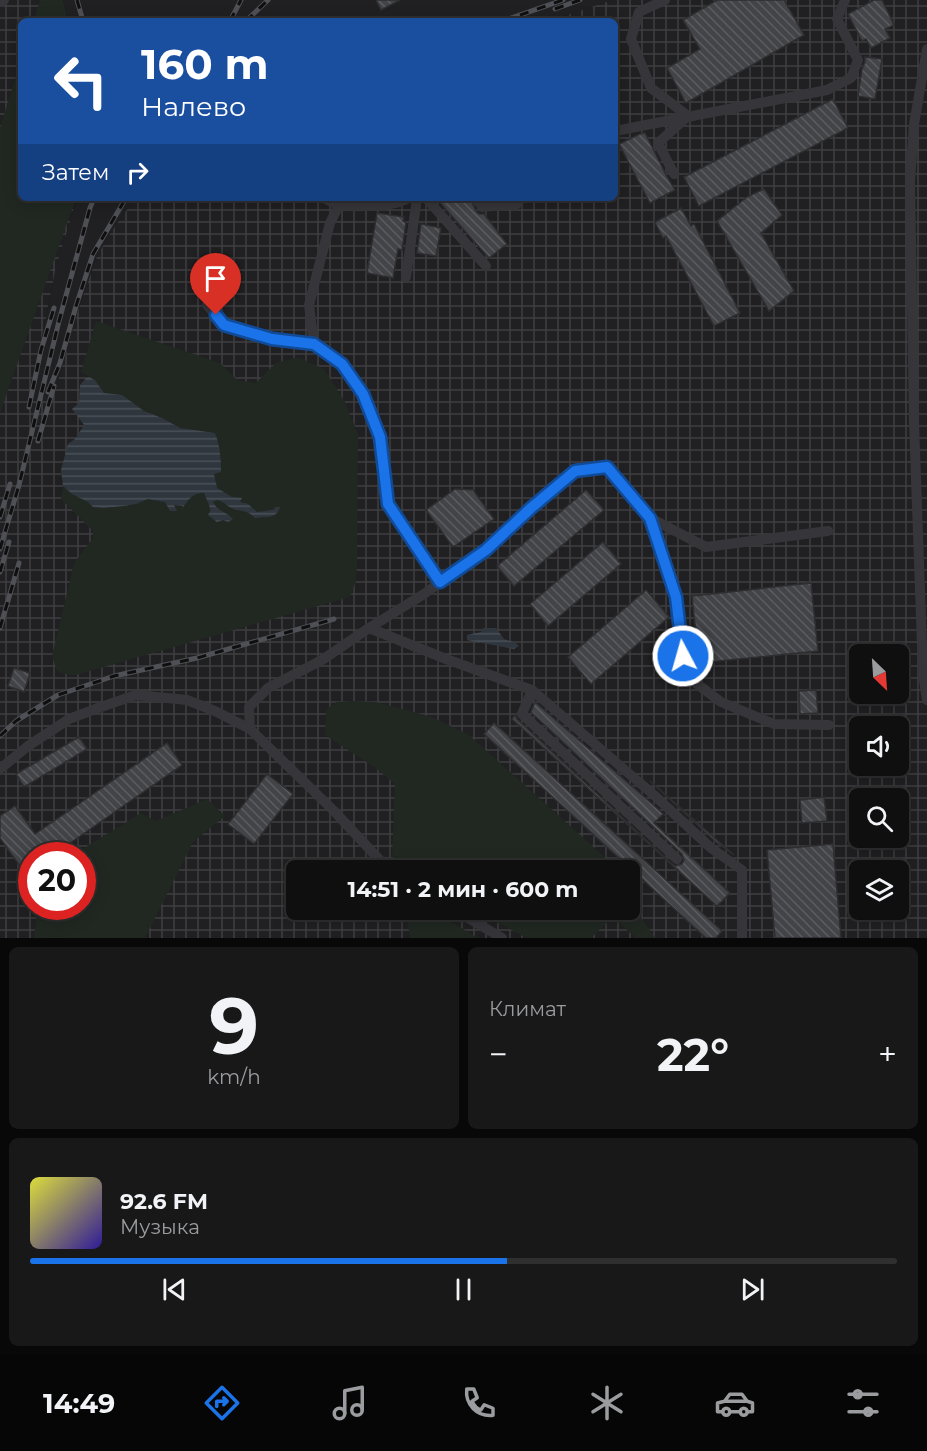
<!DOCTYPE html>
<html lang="ru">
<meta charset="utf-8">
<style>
:root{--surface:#0f0f10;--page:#181819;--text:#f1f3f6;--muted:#9b9c9f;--line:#2f2f30;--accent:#1a73e8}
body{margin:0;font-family:Montserrat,sans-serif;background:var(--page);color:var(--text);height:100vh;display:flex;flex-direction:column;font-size:22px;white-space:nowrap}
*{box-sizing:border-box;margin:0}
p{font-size:20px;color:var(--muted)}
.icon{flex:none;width:33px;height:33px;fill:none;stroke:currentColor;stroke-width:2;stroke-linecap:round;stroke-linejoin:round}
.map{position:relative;height:938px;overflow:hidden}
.drawer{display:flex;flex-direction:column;gap:9px;padding:9px;background:#080809;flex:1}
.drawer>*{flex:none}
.banner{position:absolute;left:18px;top:18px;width:600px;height:183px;border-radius:9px;box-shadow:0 3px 15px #0003,0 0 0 2px var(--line);background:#1a4fa0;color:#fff;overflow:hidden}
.needle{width:39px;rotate:155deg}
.tools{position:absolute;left:849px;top:644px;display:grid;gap:12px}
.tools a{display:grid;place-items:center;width:60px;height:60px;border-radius:9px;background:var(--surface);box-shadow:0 3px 15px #0003,0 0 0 2px var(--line);font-size:30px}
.speed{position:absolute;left:18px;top:842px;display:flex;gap:12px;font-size:30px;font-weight:700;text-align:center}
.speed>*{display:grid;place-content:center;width:78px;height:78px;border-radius:50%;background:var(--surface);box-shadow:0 3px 15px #0003,0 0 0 2px var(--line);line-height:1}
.speed .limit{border:9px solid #d22;background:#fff;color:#111}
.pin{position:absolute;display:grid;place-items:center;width:51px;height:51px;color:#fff;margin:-62px -26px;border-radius:50% 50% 50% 0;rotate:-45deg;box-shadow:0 0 6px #0007}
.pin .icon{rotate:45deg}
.me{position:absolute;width:66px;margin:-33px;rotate:354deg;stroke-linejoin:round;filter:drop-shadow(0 0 4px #0008)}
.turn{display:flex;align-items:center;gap:21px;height:126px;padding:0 24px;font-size:27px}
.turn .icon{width:78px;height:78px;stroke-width:2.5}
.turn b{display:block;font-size:42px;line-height:51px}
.then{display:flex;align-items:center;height:57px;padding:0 24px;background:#0003;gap:12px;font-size:22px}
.big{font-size:45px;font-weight:700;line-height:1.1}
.drawer .tile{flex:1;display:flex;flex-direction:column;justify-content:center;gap:9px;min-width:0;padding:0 21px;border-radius:9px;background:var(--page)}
.drawer .dial{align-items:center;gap:0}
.dial b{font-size:78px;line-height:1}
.song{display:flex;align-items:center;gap:18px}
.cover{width:72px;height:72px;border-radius:9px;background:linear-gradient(135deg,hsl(60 70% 55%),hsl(250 70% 35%))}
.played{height:6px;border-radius:3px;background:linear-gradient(90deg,var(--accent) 55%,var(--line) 55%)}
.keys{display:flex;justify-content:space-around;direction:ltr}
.heat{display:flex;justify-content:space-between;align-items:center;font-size:33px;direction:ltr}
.drawer .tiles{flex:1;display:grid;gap:9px;grid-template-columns:1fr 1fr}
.tile:last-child{grid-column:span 2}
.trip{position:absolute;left:286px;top:860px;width:354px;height:60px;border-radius:9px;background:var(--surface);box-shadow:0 3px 15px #0003,0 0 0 2px var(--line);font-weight:700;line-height:60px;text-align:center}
.dock{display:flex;height:96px;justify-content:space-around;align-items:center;background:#060606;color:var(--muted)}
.dock .icon{width:42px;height:42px}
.dock .active{color:var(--accent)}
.dock b{font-size:27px;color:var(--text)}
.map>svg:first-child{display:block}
.built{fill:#202022}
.industrial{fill:url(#industrial-grid);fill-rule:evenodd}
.green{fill:#212822}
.water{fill:url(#water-rules)}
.building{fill:url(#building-back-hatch);stroke:#2e2e31;stroke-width:1.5}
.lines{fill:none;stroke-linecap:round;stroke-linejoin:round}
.minor{stroke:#36363a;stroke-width:10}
.rail-casing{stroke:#4f5055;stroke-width:5}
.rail{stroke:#0f0f10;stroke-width:3;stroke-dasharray:9;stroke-linecap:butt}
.route-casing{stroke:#114b97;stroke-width:15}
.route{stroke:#1a73e8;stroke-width:10}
</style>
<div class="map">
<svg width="927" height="938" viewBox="0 0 927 938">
<defs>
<pattern id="industrial-grid" width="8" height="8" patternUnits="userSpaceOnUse" patternTransform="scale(1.5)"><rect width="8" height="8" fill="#202022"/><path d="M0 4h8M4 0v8" fill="none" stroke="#3e3e40"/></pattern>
<pattern id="water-rules" width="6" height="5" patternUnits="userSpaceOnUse" patternTransform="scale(1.5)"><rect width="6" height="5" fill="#2f363d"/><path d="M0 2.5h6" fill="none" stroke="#4a5057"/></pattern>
<pattern id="building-back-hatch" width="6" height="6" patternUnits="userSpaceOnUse" patternTransform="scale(1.5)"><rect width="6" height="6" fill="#434448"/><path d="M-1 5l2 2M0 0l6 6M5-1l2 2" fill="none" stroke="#5b5c60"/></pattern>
</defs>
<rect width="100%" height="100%" fill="#141415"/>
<g class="built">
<polygon points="63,0 612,0 549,21 68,21"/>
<polygon points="77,198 135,198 107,238 96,259 78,310 54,395 30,396 56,267"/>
</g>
<path class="industrial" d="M 0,0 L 60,0 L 54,21 L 21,21 L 21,198 L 77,198 L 56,267 L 30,396 L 54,395 L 78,310 L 96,259 L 107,238 L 135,198 L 615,198 L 615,21 L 549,21 L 612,0 L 927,0 L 927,938 L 0,938 ZM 860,654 L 898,654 L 898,693 L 860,693 ZM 860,726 L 898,726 L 898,765 L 860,765 ZM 860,798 L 898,798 L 898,837 L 860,837 ZM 32,855 L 82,855 L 82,906 L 32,906 ZM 297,870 L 630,870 L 630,909 L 297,909 ZM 860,870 L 898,870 L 898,909 L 860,909 Z"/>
<g class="green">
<polygon points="43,0 63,0 68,21 33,21 40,1"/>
<polygon points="21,61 21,198 76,198 0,413 0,128"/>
<path d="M 96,321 L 220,363 L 237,380 L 256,383 L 276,363 L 298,357 L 324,369 L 345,402 L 358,434 L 357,561 L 356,581 L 350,597 L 72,676 L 57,671 L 52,656 L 74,563 L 93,538 L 93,531 L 61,499 L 63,486 L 73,495 L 88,502 L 93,507 L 104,508 L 124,506 L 136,504 L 148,499 L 165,502 L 177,510 L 173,505 L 183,507 C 189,499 193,492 204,493 L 211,511 L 230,516 L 217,509 L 213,502 L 217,499 C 223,501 226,505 231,508 C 242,512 246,509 255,518 L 264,517 L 273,510 L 257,512 L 248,504 L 240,502 L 242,498 L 232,497 L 217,488 L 214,474 L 221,471 C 221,458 220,446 215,433 L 180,428 L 162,418 L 144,411 L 122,395 L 104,393 L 95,380 L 81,372 Z"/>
<polygon points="352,701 376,702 432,717 469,735 619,870 404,870 392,856 395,784 377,769 325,735 326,710 336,702"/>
<polygon points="207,799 225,816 193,842 145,938 34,938 38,906 82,906 82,855 73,855 141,813 156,821"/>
<polygon points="630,901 655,938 636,938 612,917 591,938 527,938 470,909 630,909"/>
<polygon points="406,909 430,909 478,938 410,938"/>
</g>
<g class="water">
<path d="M 87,377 L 95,380 L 104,393 L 122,395 L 144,411 L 162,418 L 180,428 L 215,433 C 220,446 221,458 221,472 L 214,474 L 217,488 L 232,497 L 242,498 L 240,502 L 248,504 L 257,512 L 273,510 L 276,507 L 280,507 C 276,520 266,516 255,518 C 246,509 242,512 231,508 C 226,505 223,501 217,500 L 213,502 C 219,513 226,511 233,519 L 228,522 L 223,520 L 217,522 L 208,515 L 211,510 L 204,493 C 192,492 186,502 181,511 L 183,506 L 174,505 L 177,511 L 170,511 L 165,502 L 148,499 L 136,504 L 124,506 L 104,508 L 93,507 L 88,502 L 72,494 L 63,486 L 61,470 L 68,444 L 75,439 L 84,425 L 72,409 L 79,403 L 80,385 Z"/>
<polygon points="483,628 496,628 504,639 516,643 519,646 514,649 467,640 467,635 481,632"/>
</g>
<g class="building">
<polygon points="376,0 400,0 381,10"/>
<polygon points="717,0 784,0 804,35 686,103 667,68 700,49 683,20"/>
<polygon points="874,0 882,0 894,25 885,29 890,38 871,48 866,39 862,41 848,14"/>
<polygon points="865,57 882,59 875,99 858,96 862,69 865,62"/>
<polygon points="833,99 848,128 699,206 684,177"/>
<polygon points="645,133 667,177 675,190 650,203 619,144 640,134"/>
<polygon points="764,189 782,215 761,233 794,291 769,311 717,221 747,197"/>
<polygon points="436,198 470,198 476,211 479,214 484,214 507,244 489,258"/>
<polygon points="681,208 691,226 694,224 740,313 714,326 666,236 663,238 655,222"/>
<polygon points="377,213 404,217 403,221 406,222 402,250 398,249 393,278 367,273"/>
<polygon points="421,224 441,228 436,256 417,253"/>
<polygon points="207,276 223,281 218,297 202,292"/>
<polygon points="455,489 473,490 494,519 453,547 426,510"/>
<polygon points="586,490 604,510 514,586 497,566"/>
<polygon points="603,542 621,564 548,626 530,604"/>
<polygon points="811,583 818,651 699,663 692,596"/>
<polygon points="646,590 669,617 591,684 568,657"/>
<polygon points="14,668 30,673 24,692 8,686"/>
<polygon points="816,690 818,713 800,714 799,691"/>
<polygon points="535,702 650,802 669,819 663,814 654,823 730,893 717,906 512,719 515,715 517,719 672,864 676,866 682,864 684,860 682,854 531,712"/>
<polygon points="494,723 722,931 716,938 706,938 484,734"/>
<polygon points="79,737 87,749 24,787 16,774"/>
<polygon points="167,743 182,765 53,855 49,850 42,855 32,855 32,862 22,869 0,838 0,816 15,806 35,834"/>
<polygon points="267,774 293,794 254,844 228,824"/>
<polygon points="650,781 734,855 716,842"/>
<polygon points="824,797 827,821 802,823 800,800"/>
<polygon points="833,844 841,938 775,938 767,850"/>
</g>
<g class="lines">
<g class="minor">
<polyline points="665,0 639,12 631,39 651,88 688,116"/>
<polyline points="0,2 4,0"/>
<polyline points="927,49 914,124 910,181 914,423 923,673 927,700"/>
<polyline points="615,131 827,90 851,78 858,60 837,19 845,0"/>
<polyline points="674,174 658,143 688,116"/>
<path d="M 324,198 C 328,200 333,203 337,204 C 350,208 397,207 408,198"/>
<polyline points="426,198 486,266"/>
<polyline points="477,198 482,207 517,204 521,198"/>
<polyline points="339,205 330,223 309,305 314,344 342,365 363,394 380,437 388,504 440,582"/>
<polyline points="406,277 417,198"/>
<polyline points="207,305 224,325 272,339 314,344"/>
<polyline points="650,518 676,597 685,675 721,702 774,724 829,725"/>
<polyline points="369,628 446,659 532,690 655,796 711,848 742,870 742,938"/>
<polyline points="532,690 522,714 677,859"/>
<polyline points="250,729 249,707 268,688 322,660 369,628 424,594 485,550 531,508 575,471 607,467 650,518 706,547 828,531"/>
<polyline points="0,769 28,746 69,719 98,708 136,695 187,700 217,712 250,729 334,811 389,870"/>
<polyline points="453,909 502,938"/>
</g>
<defs>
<g id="rail">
<polyline points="77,0 83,21"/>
<polyline points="555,9 580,0"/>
<polyline points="230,21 241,0"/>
<polyline points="246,21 268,0"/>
<polyline points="503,21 563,0"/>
<polyline points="48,392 60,363 76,306 93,254 126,198"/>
<polyline points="29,407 41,350 54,308"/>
<polyline points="38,441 54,386"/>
<polyline points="0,517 10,484"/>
<polyline points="0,549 19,485 59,321 90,208 94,198"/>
<polyline points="0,572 9,542"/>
<polyline points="0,628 19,563"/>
<polyline points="0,736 16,721 58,695 114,676 197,658 334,619"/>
</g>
</defs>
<use href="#rail" class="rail-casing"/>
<use href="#rail" class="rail"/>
</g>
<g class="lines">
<defs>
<polyline id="route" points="216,315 224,325 272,339 314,344 342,364 363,394 380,437 388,504 440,582 486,550 531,508 575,471 607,467 650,518 676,597 683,656"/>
</defs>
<use href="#route" class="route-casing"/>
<use href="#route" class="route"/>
</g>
</svg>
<div class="tools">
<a><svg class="needle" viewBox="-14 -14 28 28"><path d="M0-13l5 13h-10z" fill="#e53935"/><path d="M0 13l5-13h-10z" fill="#9b9c9f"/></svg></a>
<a><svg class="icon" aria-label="sound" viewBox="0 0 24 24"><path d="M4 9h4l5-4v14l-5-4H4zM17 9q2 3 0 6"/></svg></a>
<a><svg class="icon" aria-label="search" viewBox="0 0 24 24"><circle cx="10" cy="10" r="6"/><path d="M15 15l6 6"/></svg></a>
<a><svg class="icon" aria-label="layers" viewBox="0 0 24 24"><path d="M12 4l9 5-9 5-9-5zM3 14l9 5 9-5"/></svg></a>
</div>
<div class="speed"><div class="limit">20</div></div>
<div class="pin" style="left:216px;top:315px;background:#d93025"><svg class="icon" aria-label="arrive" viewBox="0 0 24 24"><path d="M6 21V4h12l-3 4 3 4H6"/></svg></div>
<svg class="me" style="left:683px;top:656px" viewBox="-20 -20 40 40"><circle r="17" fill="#1a73e8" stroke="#fff" stroke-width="3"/><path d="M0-11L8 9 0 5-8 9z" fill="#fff"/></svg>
<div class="trip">14:51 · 2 мин · 600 m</div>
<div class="banner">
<div class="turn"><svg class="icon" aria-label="left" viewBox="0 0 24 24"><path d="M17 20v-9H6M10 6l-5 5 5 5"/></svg><div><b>160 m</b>Налево</div></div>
<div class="then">Затем<svg class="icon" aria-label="right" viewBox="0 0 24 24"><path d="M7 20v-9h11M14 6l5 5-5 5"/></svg></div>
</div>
</div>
<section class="drawer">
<div class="tiles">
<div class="tile dial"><b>9</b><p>km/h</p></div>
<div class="tile"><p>Климат</p>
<div class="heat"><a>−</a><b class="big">22°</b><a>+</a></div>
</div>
<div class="tile">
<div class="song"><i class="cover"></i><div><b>92.6 FM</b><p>Музыка</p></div></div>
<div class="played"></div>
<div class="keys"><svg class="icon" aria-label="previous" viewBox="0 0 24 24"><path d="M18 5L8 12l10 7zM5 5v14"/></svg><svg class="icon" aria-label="pause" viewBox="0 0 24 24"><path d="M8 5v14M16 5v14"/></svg><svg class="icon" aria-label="next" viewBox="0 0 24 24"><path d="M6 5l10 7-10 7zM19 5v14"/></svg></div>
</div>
</div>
</section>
<nav class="dock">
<b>14:49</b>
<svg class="icon active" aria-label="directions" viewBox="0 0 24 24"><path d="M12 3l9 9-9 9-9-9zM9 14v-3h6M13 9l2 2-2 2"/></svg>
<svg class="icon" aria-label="music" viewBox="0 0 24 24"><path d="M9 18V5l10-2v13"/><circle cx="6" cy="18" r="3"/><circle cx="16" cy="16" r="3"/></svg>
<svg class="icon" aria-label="phone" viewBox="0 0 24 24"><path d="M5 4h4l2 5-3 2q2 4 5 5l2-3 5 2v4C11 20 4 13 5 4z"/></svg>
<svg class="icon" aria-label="climate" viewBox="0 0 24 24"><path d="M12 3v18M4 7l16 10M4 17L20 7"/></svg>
<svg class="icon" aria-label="car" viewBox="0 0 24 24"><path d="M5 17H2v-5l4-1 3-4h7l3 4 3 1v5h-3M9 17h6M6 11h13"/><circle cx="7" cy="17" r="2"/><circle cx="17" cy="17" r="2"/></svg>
<svg class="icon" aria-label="filters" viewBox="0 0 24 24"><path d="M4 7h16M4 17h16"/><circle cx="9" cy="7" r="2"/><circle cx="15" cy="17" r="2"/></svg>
</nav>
